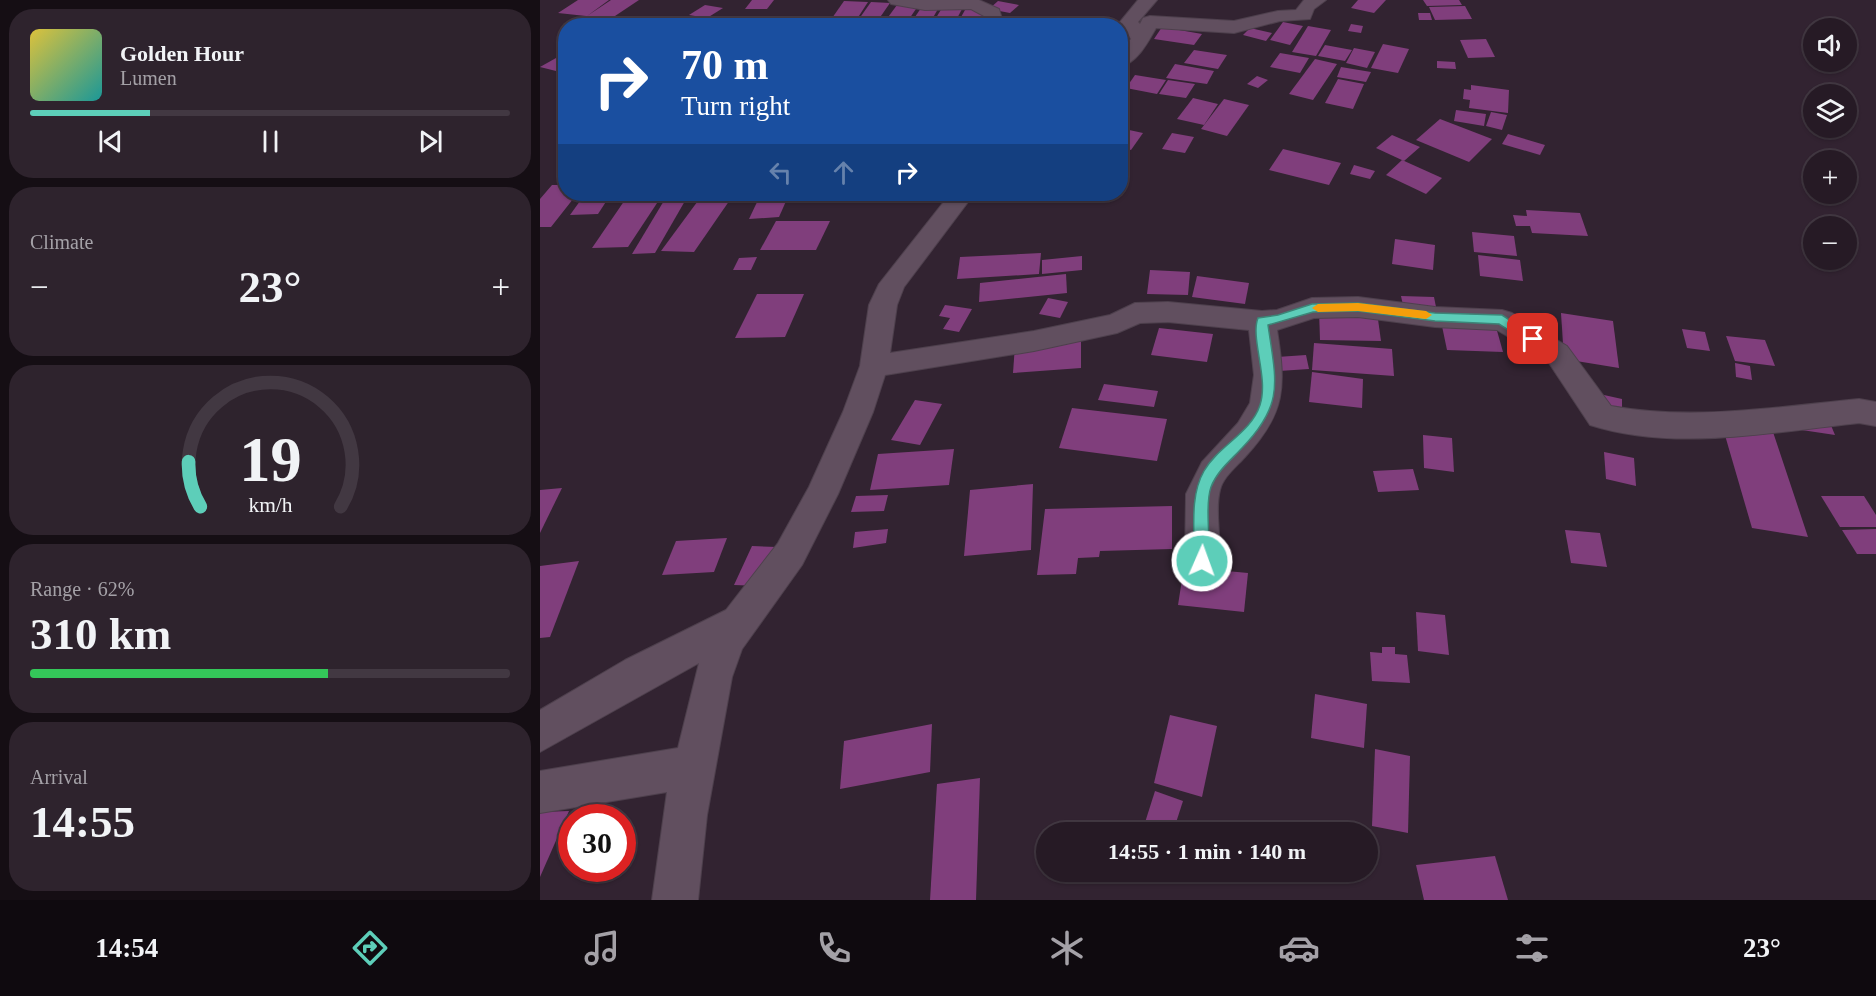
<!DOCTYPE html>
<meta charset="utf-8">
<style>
:root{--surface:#261a25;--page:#2e232d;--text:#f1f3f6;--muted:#a4a1a7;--line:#423842;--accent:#5dceb9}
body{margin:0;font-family:Georgia,serif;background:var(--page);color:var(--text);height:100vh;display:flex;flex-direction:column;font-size:22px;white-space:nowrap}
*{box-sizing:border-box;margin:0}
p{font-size:20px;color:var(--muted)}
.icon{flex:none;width:33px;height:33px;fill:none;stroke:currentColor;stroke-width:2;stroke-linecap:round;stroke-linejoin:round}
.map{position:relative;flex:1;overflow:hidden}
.sheet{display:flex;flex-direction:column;gap:9px;padding:9px;background:#150e14;width:540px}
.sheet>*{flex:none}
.banner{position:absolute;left:18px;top:18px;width:570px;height:183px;border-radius:24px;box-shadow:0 2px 4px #0004,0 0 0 2px var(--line);background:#1a4fa0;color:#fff;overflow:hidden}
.fabs{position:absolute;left:1263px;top:18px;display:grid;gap:12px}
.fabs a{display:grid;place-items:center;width:54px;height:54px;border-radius:50%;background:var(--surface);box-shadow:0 2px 4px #0004,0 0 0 2px var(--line);font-size:30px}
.speed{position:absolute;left:18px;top:804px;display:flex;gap:12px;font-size:30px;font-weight:700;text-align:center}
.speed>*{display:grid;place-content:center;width:78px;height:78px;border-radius:50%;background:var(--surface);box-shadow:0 2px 4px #0004,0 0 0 2px var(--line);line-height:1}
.speed .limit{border:9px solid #d22;background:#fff;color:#111}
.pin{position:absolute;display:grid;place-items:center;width:51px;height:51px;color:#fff;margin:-26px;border-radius:12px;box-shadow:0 3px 9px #0006}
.me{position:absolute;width:66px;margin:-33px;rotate:2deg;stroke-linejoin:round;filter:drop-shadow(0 0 4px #0008)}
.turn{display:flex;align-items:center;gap:21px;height:126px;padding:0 24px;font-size:27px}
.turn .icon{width:78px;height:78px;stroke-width:2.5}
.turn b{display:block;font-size:42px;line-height:51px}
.lanes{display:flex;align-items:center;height:57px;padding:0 24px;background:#0003;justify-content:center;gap:30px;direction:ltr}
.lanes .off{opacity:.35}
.big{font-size:45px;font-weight:700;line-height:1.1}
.sheet .card{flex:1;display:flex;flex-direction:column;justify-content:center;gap:9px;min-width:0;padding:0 21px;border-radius:24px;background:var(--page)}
.sheet .dial{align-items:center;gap:0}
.dial svg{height:156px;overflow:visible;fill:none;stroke:var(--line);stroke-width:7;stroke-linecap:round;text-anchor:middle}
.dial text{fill:var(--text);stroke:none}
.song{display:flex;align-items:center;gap:18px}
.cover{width:72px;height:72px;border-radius:9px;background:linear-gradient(135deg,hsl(50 70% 55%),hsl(180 70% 35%))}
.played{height:6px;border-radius:3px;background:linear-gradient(90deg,var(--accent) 25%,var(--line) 25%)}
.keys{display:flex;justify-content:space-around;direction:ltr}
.heat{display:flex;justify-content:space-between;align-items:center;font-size:33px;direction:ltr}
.charge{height:9px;border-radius:4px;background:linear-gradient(90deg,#34c759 62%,var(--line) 0)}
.trip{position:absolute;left:496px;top:822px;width:342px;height:60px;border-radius:30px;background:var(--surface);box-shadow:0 2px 4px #0004,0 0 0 2px var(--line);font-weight:700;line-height:60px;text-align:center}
.tabs{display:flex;height:96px;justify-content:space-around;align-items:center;background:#0f0a0f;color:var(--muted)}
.tabs .icon{width:42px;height:42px}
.tabs .selected{color:var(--accent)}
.tabs b{font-size:27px;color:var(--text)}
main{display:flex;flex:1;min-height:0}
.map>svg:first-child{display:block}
.building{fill:#803e7c}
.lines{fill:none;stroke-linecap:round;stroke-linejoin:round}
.minor-casing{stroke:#4e404d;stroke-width:2}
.minor{fill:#614f5f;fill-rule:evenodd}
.route{fill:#5dceb9;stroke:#3c8678;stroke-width:1.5}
.slow{fill:#f59e0b}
</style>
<main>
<section class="sheet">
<div class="card">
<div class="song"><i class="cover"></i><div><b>Golden Hour</b><p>Lumen</p></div></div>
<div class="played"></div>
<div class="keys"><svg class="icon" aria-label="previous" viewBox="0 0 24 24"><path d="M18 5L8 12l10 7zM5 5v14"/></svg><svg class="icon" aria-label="pause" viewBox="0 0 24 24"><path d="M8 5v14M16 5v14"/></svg><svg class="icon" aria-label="next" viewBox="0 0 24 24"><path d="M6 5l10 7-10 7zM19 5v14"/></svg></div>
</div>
<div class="card"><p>Climate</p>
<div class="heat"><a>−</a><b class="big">23°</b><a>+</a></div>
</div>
<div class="card dial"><svg viewBox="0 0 100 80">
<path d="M14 69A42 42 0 1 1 86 69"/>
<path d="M14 69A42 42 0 0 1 8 46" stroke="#5dceb9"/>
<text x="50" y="56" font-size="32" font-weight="700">19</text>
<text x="50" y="72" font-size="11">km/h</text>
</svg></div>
<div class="card"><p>Range · 62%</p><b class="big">310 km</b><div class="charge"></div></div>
<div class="card"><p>Arrival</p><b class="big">14:55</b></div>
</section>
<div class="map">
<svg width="1336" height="900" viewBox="0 0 1336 900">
<rect width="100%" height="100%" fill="#322331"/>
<g class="building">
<polygon points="38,0 69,0 47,16 71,0 99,0 60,26 35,23 46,16 18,13"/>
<polygon points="212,0 234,0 227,9 205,9"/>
<polygon points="818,0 846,0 834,13 811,8"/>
<polygon points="883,0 919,0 922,5 887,6"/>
<polygon points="304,1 328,2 315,22 290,21"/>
<polygon points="458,1 479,5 470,13 449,9"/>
<polygon points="331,2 350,3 334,26 314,26"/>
<polygon points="165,5 183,8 167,18 149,15"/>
<polygon points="357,5 378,6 365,25 343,24"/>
<polygon points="925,6 932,19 895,20 889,7"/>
<polygon points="381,8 398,9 388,26 369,26"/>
<polygon points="402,8 422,9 413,26 391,26"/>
<polygon points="425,10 446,10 438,26 416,26"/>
<polygon points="878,13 890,13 892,20 879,20"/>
<polygon points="241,16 237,23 241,23 240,26 221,26 223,23 206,26 211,17"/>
<polygon points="743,22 763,26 750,45 730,40"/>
<polygon points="811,24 823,26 821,33 808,31"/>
<polygon points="768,26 791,30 776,56 752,52"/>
<polygon points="622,27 662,34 654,45 614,39"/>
<polygon points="710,28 732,33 726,41 703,35"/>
<polygon points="946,39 955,57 928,58 920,40"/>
<polygon points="843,44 869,49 858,73 831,68"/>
<polygon points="785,45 812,50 805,61 778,56"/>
<polygon points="814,48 835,52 827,68 806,63"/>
<polygon points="654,50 687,55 678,69 644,63"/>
<polygon points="740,53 769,58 760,73 730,67"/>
<polygon points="16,58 26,60 26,66 16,71 0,67"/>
<polygon points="775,59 797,64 773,100 749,94"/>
<polygon points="897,61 915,62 916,69 897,68"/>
<polygon points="635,64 674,71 667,84 626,78"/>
<polygon points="801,67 831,72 826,82 797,77"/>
<polygon points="595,75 626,80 617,94 586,88"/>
<polygon points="717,76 728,80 718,88 707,84"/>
<polygon points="798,79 824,84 813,109 785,103"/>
<polygon points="628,80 655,84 646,98 619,94"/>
<polygon points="931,85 969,90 968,113 929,108 930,100 923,99 924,89 931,90"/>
<polygon points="653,98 678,104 664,125 637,119"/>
<polygon points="684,99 709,105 687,136 661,129"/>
<polygon points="916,110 946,114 944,126 914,121"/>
<polygon points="951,112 967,115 962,130 946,126"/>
<polygon points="900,119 952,139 929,162 876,140"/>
<polygon points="580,128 603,133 591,150 580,147"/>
<polygon points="632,133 654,137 645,153 622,149"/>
<polygon points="968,134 1005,145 1000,155 962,144"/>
<polygon points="852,135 880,147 864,161 836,148"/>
<polygon points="743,149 801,163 789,185 729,170"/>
<polygon points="862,160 902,178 886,194 846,175"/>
<polygon points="814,165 835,171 830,179 810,174"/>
<polygon points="12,185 26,185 26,194 37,194 11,227 0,227 0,199"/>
<polygon points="45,194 71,194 58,214 30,215"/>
<polygon points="89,194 123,194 88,247 52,248"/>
<polygon points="128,194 149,194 115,253 92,254"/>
<polygon points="163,194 194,194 154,252 121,251"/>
<polygon points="247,199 239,217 209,219 218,200"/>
<polygon points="986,210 1040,213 1048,236 992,233 990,226 976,226 973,215 987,216"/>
<polygon points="236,221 290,221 276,250 220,250"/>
<polygon points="932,232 974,236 977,256 934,252"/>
<polygon points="855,239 895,245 893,270 852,264"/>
<polygon points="501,253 499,274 417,279 420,257"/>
<polygon points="938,255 980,260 983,281 940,276"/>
<polygon points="542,256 542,270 502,274 502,260"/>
<polygon points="217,257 211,270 193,270 199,258"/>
<polygon points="610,270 650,272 648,295 607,294"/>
<polygon points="526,274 527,293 439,302 440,283"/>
<polygon points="657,276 709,283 705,304 652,297"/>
<polygon points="217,294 264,294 245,337 195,338"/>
<polygon points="861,296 894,297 897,312 864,310"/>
<polygon points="508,298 528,302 520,318 499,314"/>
<polygon points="405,305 432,309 419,332 403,329 410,318 399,316"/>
<polygon points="779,310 837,312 841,341 780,340"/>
<polygon points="1021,313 1073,321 1079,368 1024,359"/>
<polygon points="902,326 956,327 963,352 907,350"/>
<polygon points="619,328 673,334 667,362 611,355"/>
<polygon points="1142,329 1165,332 1170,351 1147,348"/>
<polygon points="1186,336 1225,340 1235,366 1195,361"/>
<polygon points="541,340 541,368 473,373 475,345"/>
<polygon points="774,343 852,349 854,376 772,370"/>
<polygon points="766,355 769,369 739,371 737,357"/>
<polygon points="1195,363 1210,366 1212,380 1196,377"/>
<polygon points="772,372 823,379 822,408 769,402"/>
<polygon points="564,384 618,391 614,407 558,400"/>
<polygon points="1064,395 1082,399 1082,418 1064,414"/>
<polygon points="375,400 402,404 380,445 351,440"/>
<polygon points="532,408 627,419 617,461 519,448"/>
<polygon points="1290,423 1295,435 1255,429"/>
<polygon points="1182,425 1233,432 1268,537 1212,528"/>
<polygon points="883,435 912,438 914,472 884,468"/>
<polygon points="414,449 409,485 330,490 338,454"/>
<polygon points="1064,452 1094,458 1096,486 1066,479"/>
<polygon points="873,469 879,490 838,492 833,471"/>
<polygon points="493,484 491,550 424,556 430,490"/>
<polygon points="22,488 0,533 0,490"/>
<polygon points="348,495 344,511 311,512 316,496"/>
<polygon points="1281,496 1324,496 1336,515 1336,527 1300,527"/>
<polygon points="632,506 632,549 560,551 559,557 538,558 536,574 497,575 505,509"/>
<polygon points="348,529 346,543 313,548 315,532"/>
<polygon points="1336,529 1336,554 1317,554 1302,530"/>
<polygon points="1025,530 1060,533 1067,567 1031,563"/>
<polygon points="187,538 174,572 122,575 136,541"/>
<polygon points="212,546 237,547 221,586 194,585"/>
<polygon points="39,561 10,637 0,638 0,566"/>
<polygon points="644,567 708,573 704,612 638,605"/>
<polygon points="876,612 905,615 909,655 878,651"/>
<polygon points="842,647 855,647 855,654 867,655 870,683 832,681 830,652 842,653"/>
<polygon points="775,694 827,704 824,748 771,738"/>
<polygon points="630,715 677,726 662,797 614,783"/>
<polygon points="392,724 390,772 300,789 304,741"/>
<polygon points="835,749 870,756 868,833 832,826"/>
<polygon points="440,778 436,900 390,900 397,784"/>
<polygon points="615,791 643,801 633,832 602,832"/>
<polygon points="29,811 0,877 0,812"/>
<polygon points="955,856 968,900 884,900 876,865"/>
</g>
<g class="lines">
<defs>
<g id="minor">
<polygon points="348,0 439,0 459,9 464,26 446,26 444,16 431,9 385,10 351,4"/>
<path d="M 598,0 L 617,0 L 598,22 L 600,24 L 603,18 L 610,16 L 694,21 L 738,11 L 756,10 L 764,0 L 786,0 L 774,9 L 770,19 L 740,21 L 694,33 L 616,28 C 608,42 598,62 580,67 L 580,50 L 591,39 L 580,22 Z"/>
<path d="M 410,194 L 434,194 L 364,287 L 357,305 L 350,353 L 494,331 L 570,315 L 595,303 L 628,302 L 722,311 L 737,310 L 772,298 L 818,297 L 895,307 L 962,310 L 972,313 L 1027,346 L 1071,406 C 1153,421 1237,407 1319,399 L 1336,402 L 1336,426 L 1319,423 C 1232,432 1135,452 1050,425 L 1007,360 L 957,330 L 895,327 L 818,317 L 774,318 L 737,330 C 746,387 746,413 705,457 C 696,467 683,477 680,490 C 673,517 686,546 674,572 L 662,577 L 650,572 L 645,561 L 646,494 L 662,462 L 698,423 L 710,403 L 714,375 L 709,330 L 628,322 L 600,323 L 577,333 L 494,351 L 345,375 L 333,412 L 298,494 L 262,565 L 202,649 L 192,677 L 167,815 L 158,900 L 112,900 L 127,792 L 0,813 L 0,771 L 138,748 L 159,663 L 0,752 L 0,710 L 85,660 L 186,610 L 238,543 L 269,487 L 303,412 L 320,366 L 329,305 L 339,284 Z"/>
</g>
</defs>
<use href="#minor" class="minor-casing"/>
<use href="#minor" class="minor"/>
</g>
<path class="route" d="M 818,303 L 895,313 L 962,315 L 999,339 L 997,343 L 989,343 L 959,324 L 895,321 L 818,311 L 773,312 L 728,325 C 736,381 745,404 702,448 C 691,460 677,471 671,487 C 665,504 670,542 670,561 L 667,566 L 657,566 L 654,561 C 655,532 649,497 664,471 C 678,446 711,433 720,405 C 729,378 710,338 718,318 L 738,315 L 772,304 Z"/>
<polygon class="slow" points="818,303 886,311 892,315 886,319 818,311 778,312 772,308 778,304"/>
</svg>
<div class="fabs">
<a><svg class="icon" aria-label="sound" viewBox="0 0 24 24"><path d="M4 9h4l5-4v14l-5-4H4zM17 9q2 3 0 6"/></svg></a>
<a><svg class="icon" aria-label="layers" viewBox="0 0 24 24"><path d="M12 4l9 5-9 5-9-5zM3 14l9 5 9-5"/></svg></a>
<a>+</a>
<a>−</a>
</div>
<div class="speed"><div class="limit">30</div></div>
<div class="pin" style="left:993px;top:339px;background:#d93025"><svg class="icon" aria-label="arrive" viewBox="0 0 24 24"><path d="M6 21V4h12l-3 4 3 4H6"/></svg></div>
<svg class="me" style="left:662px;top:561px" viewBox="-20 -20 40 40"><circle r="17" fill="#5dceb9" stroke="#fff" stroke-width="3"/><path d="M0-11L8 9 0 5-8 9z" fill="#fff"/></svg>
<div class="trip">14:55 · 1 min · 140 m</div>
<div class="banner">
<div class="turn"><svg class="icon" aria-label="right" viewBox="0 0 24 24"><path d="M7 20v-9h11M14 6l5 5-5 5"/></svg><div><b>70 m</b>Turn right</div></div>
<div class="lanes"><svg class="icon off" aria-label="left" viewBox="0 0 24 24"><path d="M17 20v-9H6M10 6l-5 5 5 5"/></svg><svg class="icon off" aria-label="ahead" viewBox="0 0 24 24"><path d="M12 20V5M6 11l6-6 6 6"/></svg><svg class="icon" aria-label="right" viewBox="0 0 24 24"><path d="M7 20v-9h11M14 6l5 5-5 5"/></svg></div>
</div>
</div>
</main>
<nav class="tabs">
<b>14:54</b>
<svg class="icon selected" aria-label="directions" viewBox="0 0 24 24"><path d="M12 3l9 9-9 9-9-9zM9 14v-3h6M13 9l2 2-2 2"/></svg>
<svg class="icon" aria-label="music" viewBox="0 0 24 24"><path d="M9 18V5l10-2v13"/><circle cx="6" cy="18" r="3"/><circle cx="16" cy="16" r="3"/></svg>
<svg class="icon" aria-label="phone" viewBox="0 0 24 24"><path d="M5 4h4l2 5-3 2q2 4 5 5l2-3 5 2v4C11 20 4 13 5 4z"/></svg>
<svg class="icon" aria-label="climate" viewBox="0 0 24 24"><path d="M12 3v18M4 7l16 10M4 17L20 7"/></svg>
<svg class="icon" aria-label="car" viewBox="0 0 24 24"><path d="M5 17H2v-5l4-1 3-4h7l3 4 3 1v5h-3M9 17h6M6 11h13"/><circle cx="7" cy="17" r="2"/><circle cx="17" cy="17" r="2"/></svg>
<svg class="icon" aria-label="filters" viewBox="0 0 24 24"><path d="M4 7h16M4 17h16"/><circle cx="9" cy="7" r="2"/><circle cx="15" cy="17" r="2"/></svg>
<b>23°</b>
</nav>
